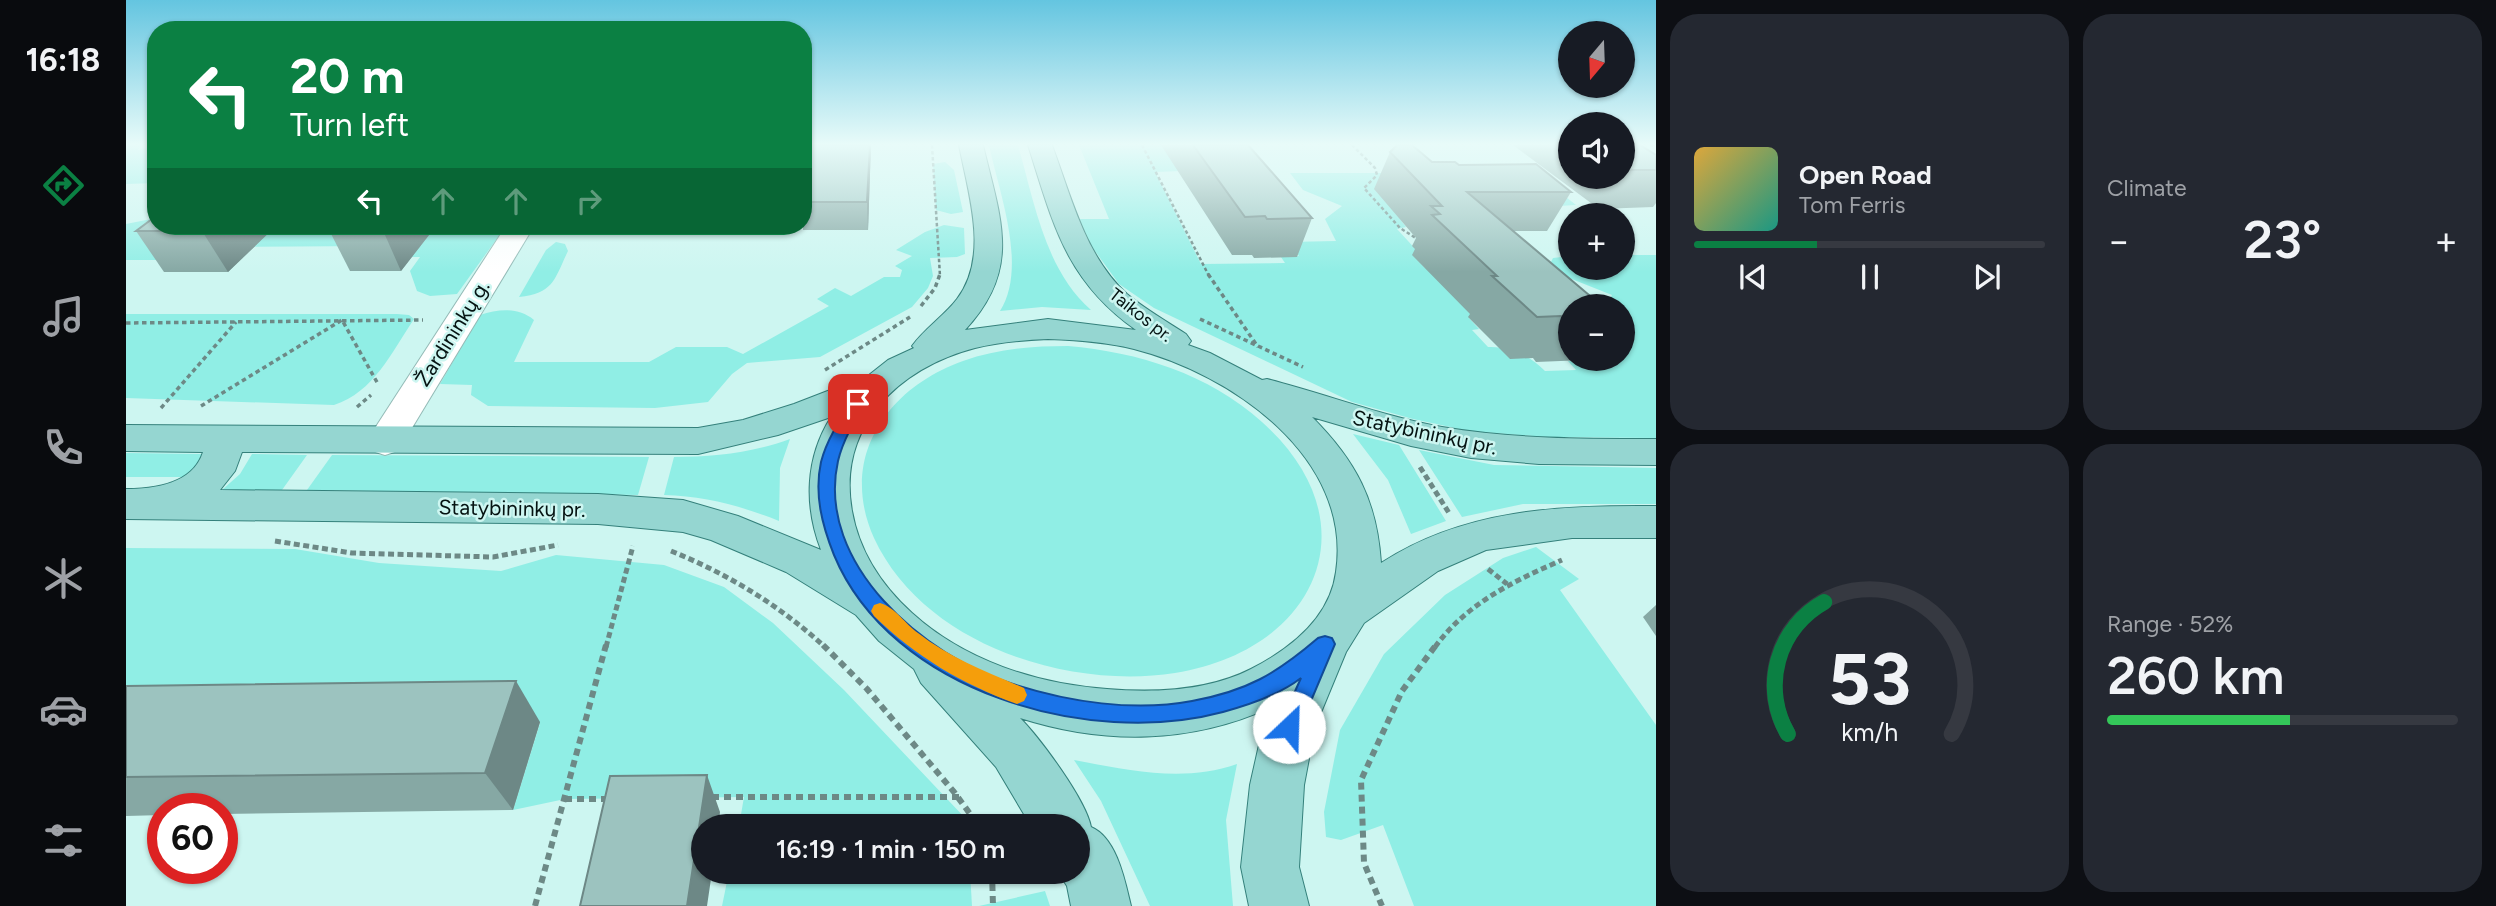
<!DOCTYPE html>
<meta charset="utf-8">
<style>
:root{--surface:#171b24;--page:#242831;--text:#f1f3f6;--muted:#9ea1a6;--line:#363941;--accent:#0b8043}
body{margin:0;font-family:Figtree,sans-serif;background:var(--page);color:var(--text);height:100vh;display:flex;flex-direction:column;font-size:26px;white-space:nowrap}
*{box-sizing:border-box;margin:0}
p{font-size:23px;color:var(--muted)}
.icon{flex:none;width:38px;height:38px;fill:none;stroke:currentColor;stroke-width:2;stroke-linecap:round;stroke-linejoin:round}
.map{position:relative;flex:1;overflow:hidden}
.panel{display:flex;flex-direction:column;gap:14px;padding:14px;background:#0d0f14;width:840px}
.panel>*{flex:none}
.guide{position:absolute;left:21px;top:21px;width:665px;height:214px;border-radius:28px;box-shadow:0 2px 5px #0004;background:#0b8043;color:#fff;overflow:hidden}
.needle{width:46px;rotate:199deg}
.fabs{position:absolute;left:1432px;top:21px;display:grid;gap:14px}
.fabs a{display:grid;place-items:center;width:77px;height:77px;border-radius:50%;background:var(--surface);box-shadow:0 2px 5px #0004;font-size:35px}
.speed{position:absolute;left:21px;top:793px;display:flex;gap:14px;font-size:35px;font-weight:700;text-align:center}
.speed>*{display:grid;place-content:center;width:91px;height:91px;border-radius:50%;background:var(--surface);box-shadow:0 2px 5px #0004;line-height:1}
.speed .limit{border:10px solid #d22;background:#fff;color:#111}
.pin{position:absolute;display:grid;place-items:center;width:60px;height:60px;color:#fff;margin:-30px;border-radius:14px;box-shadow:0 4px 10px #0006}
.me{position:absolute;width:77px;margin:-38px;rotate:24deg;stroke-linejoin:round;filter:drop-shadow(0 0 5px #0008)}
.turn{display:flex;align-items:center;gap:24px;height:147px;padding:0 28px;font-size:32px}
.turn .icon{width:91px;height:91px;stroke-width:2.5}
.turn b{display:block;font-size:49px;line-height:60px}
.lanes{display:flex;align-items:center;height:66px;padding:0 28px;background:#0003;justify-content:center;gap:35px;direction:ltr}
.lanes .off{opacity:.35}
.big{font-size:52px;font-weight:600;line-height:1.1}
.panel .tile{flex:1;display:flex;flex-direction:column;justify-content:center;gap:10px;min-width:0;padding:0 24px;border-radius:28px;background:var(--page)}
.panel .dial{align-items:center;gap:0}
.dial svg{height:182px;overflow:visible;fill:none;stroke:var(--line);stroke-width:7;stroke-linecap:round;text-anchor:middle}
.dial text{fill:var(--text);stroke:none}
.song{display:flex;align-items:center;gap:21px}
.cover{width:84px;height:84px;border-radius:10px;background:linear-gradient(135deg,hsl(40 70% 55%),hsl(170 70% 35%))}
.played{height:7px;border-radius:4px;background:linear-gradient(90deg,var(--accent) 35%,var(--line) 35%)}
.keys{display:flex;justify-content:space-around;direction:ltr}
.heat{display:flex;justify-content:space-between;align-items:center;font-size:38px;direction:ltr}
.charge{height:10px;border-radius:5px;background:linear-gradient(90deg,#34c759 52%,var(--line) 0)}
.panel .tiles{flex:1;display:grid;gap:14px;grid-template-columns:repeat(2,1fr)}
.trip{position:absolute;left:565px;top:814px;width:399px;height:70px;border-radius:35px;background:var(--surface);box-shadow:0 2px 5px #0004;font-weight:600;line-height:70px;text-align:center}
main{display:flex;flex:1;min-height:0}
.menu{display:flex;flex-direction:column;width:126px;justify-content:space-around;align-items:center;background:#090b0e;color:var(--muted)}
.menu .icon{width:49px;height:49px}
.menu .current{color:var(--accent)}
.menu b{font-size:32px;color:var(--text)}
.map>svg:first-child{display:block}
.green{fill:#90eee5}
.lines{fill:none;stroke-linecap:round;stroke-linejoin:round}
.minor-casing{stroke:#93bab6;stroke-width:2}
.major-casing{stroke:#34807b;stroke-width:2}
.path-far3{stroke:#6d8986;stroke-width:2.5;stroke-dasharray:3.5 2.5;stroke-linecap:butt}
.path-far2{stroke:#6d8986;stroke-width:3.5;stroke-dasharray:4.5 3.5;stroke-linecap:butt}
.path-far1{stroke:#6d8986;stroke-width:5;stroke-dasharray:6 3.5;stroke-linecap:butt}
.path{stroke:#6d8986;stroke-width:6;stroke-dasharray:7 5;stroke-linecap:butt}
.minor{fill:#fff;fill-rule:evenodd}
.major{fill:#95d6d1;fill-rule:evenodd}
.wall{fill:#86a8a4}
.shaded-wall{fill:#6d8886}
.building{fill:#9cc3bf;stroke:#6d8886;stroke-width:2}
.route{fill:#1a73e8;stroke:#114b97;stroke-width:2}
.slow{fill:#f59e0b}
.labels{text-anchor:middle;dominant-baseline:central;stroke-width:5;stroke-linejoin:round;paint-order:stroke}
.far-street-label{font-size:18px;fill:#051312;stroke:#cdf6f1}
.street-label{font-size:21px;fill:#051312;stroke:#cdf6f1}
</style>
<main>
<nav class="menu">
<b>16:18</b>
<svg class="icon current" aria-label="directions" viewBox="0 0 24 24"><path d="M12 3l9 9-9 9-9-9zM9 14v-3h6M13 9l2 2-2 2"/></svg>
<svg class="icon" aria-label="music" viewBox="0 0 24 24"><path d="M9 18V5l10-2v13"/><circle cx="6" cy="18" r="3"/><circle cx="16" cy="16" r="3"/></svg>
<svg class="icon" aria-label="phone" viewBox="0 0 24 24"><path d="M5 4h4l2 5-3 2q2 4 5 5l2-3 5 2v4C11 20 4 13 5 4z"/></svg>
<svg class="icon" aria-label="climate" viewBox="0 0 24 24"><path d="M12 3v18M4 7l16 10M4 17L20 7"/></svg>
<svg class="icon" aria-label="car" viewBox="0 0 24 24"><path d="M5 17H2v-5l4-1 3-4h7l3 4 3 1v5h-3M9 17h6M6 11h13"/><circle cx="7" cy="17" r="2"/><circle cx="17" cy="17" r="2"/></svg>
<svg class="icon" aria-label="filters" viewBox="0 0 24 24"><path d="M4 7h16M4 17h16"/><circle cx="9" cy="7" r="2"/><circle cx="15" cy="17" r="2"/></svg>
</nav>
<div class="map">
<svg width="1530" height="906" viewBox="0 0 1530 906">
<rect width="100%" height="100%" fill="#cdf6f1"/>
<g class="green">
<polygon points="0,145 15,145 12,150 30,145 30,183 0,184"/>
<path d="M 863,145 L 892,145 C 908,201 919,270 965,310 L 916,307 L 874,311 C 902,267 873,192 863,145 Z"/>
<path d="M 953,145 L 1065,145 L 1081,170 L 1029,172 L 1075,264 L 1159,263 L 1155,257 L 1173,256 L 1162,242 L 1210,241 L 1199,219 L 1216,206 L 1177,190 L 1164,173 L 1410,173 L 1450,205 L 1271,215 L 1280,227 L 1271,229 L 1294,254 L 1287,255 L 1299,268 L 1305,268 L 1348,317 L 1343,318 L 1353,329 L 1346,330 L 1362,347 C 1384,346 1404,356 1419,371 L 1450,370 L 1442,361 L 1496,359 L 1496,341 L 1503,341 L 1496,334 L 1496,306 L 1480,306 L 1486,295 L 1433,274 L 1425,262 L 1427,258 L 1444,256 L 1444,268 L 1496,268 L 1496,255 L 1530,255 L 1530,438 L 1421,437 L 1343,431 L 1287,419 L 1226,402 L 1028,308 L 993,284 L 966,247 L 953,219 L 983,219 Z"/>
<polygon points="819,162 828,170 837,212 825,214 810,210 807,164"/>
<polygon points="30,218 30,226 240,226 247,246 67,247 52,260 0,260 0,224"/>
<path d="M 818,225 L 838,228 L 839,254 L 831,257 L 804,258 L 807,276 L 802,288 L 786,307 L 694,357 L 621,363 L 606,374 L 582,402 L 529,408 L 362,406 L 345,395 L 346,385 L 314,384 L 354,315 C 373,309 392,307 408,320 L 388,362 L 523,362 L 550,347 L 601,347 L 617,354 L 703,306 L 691,299 L 709,288 L 725,296 L 758,277 L 774,277 L 776,270 L 769,266 L 786,256 L 770,250 L 799,232 Z"/>
<polygon points="310,226 380,226 331,294 304,296 291,291 284,271 294,257 263,257"/>
<path d="M 430,242 L 439,244 L 442,251 C 428,280 428,293 393,297 L 420,250 Z"/>
<path d="M 0,314 L 271,314 L 283,315 L 288,319 C 265,353 248,392 208,405 L 0,398 Z"/>
<path d="M 942,346 C 1012,352 1083,374 1136,422 C 1250,524 1189,651 1049,673 C 941,690 797,644 748,538 C 712,458 761,388 837,361 C 871,349 906,346 942,346 Z"/>
<polygon points="1227,434 1273,445 1320,521 1285,534 1262,480"/>
<path d="M 664,439 L 654,468 L 653,521 C 615,506 579,496 538,495 L 548,457 C 588,457 626,453 664,439 Z"/>
<polygon points="1293,450 1368,465 1530,468 1530,504 1397,504 1336,517"/>
<polygon points="0,453 76,454 79,460 60,477 0,477"/>
<polygon points="126,454 181,455 156,490 96,490 114,474"/>
<polygon points="206,455 523,457 512,495 181,490"/>
<polygon points="1410,547 1453,579 1434,590 1530,725 1530,906 1288,906 1257,825 1215,840 1200,837 1198,812 1214,730 1258,654 1319,595 1377,558"/>
<polygon points="0,548 169,549 253,563 375,571 430,555 538,565 598,587 647,623 718,690 840,819 840,826 613,826 618,797 439,799 387,810 414,723 0,727"/>
<path d="M 948,760 C 1002,770 1057,783 1111,764 L 1100,820 L 1107,906 L 1024,906 L 975,801 Z"/>
<polygon points="603,872 844,872 846,906 596,906"/>
<polygon points="919,891 924,906 853,906"/>
</g>
<g class="lines">
<defs>
<polygon id="minor" points="380,226 408,226 272,451 259,455 246,451 240,442"/>
<path id="major" d="M 833,145 L 857,145 C 874,218 897,268 839,330 L 922,319 L 1010,330 C 939,280 927,223 902,145 L 926,145 C 945,196 959,256 1001,294 C 1019,309 1040,321 1060,334 L 1065,341 L 1062,345 L 1084,353 L 1136,380 L 1141,379 C 1200,394 1256,416 1316,427 C 1387,439 1459,439 1530,439 L 1530,465 L 1413,464 L 1345,458 L 1285,446 L 1186,417 C 1230,461 1251,501 1255,563 C 1338,509 1434,505 1530,506 L 1530,538 L 1446,538 L 1360,550 L 1312,571 L 1238,623 L 1220,652 L 1189,727 L 1178,785 L 1173,867 L 1183,906 L 1123,906 L 1115,867 L 1124,785 L 1137,727 L 1146,707 C 1065,744 978,745 894,718 C 914,738 960,800 965,827 C 991,838 999,881 1005,906 L 945,906 L 941,886 L 932,872 L 952,872 L 952,826 L 905,826 L 870,767 L 795,683 L 788,669 L 753,641 L 730,615 L 660,572 L 585,540 L 557,532 L 472,524 L 0,519 L 0,489 C 28,489 67,484 77,452 L 0,451 L 0,425 L 572,428 L 617,420 L 668,404 L 743,375 L 762,360 L 788,348 L 786,346 C 799,328 818,316 831,299 C 864,256 842,193 833,145 ZM 922,339 C 951,340 980,342 1008,349 C 1106,374 1227,458 1210,572 C 1204,618 1164,649 1125,669 C 1082,691 1029,693 981,689 C 911,684 839,661 786,613 C 756,586 733,551 726,511 C 711,427 772,368 849,348 C 873,342 898,340 922,339 ZM 705,417 C 679,458 678,506 695,550 L 612,516 L 557,500 L 472,494 L 94,490 L 109,471 L 116,452 L 572,454 L 652,435 Z"/>
</defs>
<use href="#minor" class="minor-casing"/>
<use href="#major" class="major-casing"/>
<g class="path-far3">
<polyline points="806,145 814,276"/>
<polyline points="1016,145 1083,276"/>
<polyline points="1226,145 1249,168 1251,175 1238,188 1274,228 1293,240"/>
<polyline points="1524,145 1530,146"/>
</g>
<g class="path-far2">
<polyline points="1082,274 1132,347"/>
<polyline points="795,306 809,288 814,274"/>
<polyline points="1074,319 1177,367"/>
<polyline points="0,323 297,320"/>
<polyline points="699,370 784,317"/>
<polyline points="75,406 216,320 252,384"/>
<polyline points="231,407 245,395"/>
<polyline points="35,408 110,322"/>
</g>
<g class="path-far1">
<polyline points="1294,467 1323,513"/>
<polyline points="149,541 226,553 367,557 432,545"/>
<path d="M 545,551 C 602,574 653,605 699,647"/>
<polyline points="1362,569 1381,584"/>
<polyline points="480,647 507,546"/>
<path d="M 1309,647 C 1341,603 1388,581 1436,560"/>
</g>
<g class="path">
<polyline points="697,645 741,689 828,792 853,826"/>
<polyline points="586,797 833,797"/>
<polyline points="439,799 483,799"/>
<polyline points="866,872 867,906"/>
<polyline points="409,906 480,645"/>
<polyline points="1256,906 1238,863 1235,780 1276,691 1310,645"/>
</g>
<use href="#minor" class="minor"/>
<use href="#major" class="major"/>
</g>
<g class="wall">
<polygon points="677,145 745,145 742,230 677,230"/>
<polygon points="1035,145 1122,145 1186,218 1171,257 1128,258 1126,255 1106,255"/>
<polygon points="1387,145 1444,145 1444,177 1496,177 1496,145 1530,155 1530,203 1527,207 1473,209"/>
<polygon points="1264,152 1306,162 1333,165 1445,192 1421,231 1387,231 1444,306 1444,359 1460,359 1459,360 1410,362 1407,358 1384,359 1342,317 1344,314 1286,255 1289,249 1286,246 1290,238 1248,189"/>
<polygon points="150,226 102,272 38,272 10,231"/>
<polygon points="201,226 310,226 275,271 224,271"/>
<polygon points="1530,605 1530,636 1517,617"/>
<polygon points="0,686 414,722 387,810 96,814 96,808 37,808 37,815 0,816"/>
</g>
<g class="shaded-wall">
<polygon points="744,145 745,145 742,230 741,202"/>
<polygon points="83,226 150,226 102,272 76,231"/>
<polygon points="255,226 310,226 275,271"/>
<polygon points="390,681 414,722 387,810 359,773"/>
<polygon points="581,775 594,812 592,826 578,826 578,872 586,872 581,906 561,906"/>
</g>
<g class="building">
<polygon points="677,145 744,145 741,202 677,202"/>
<polygon points="1067,145 1122,145 1186,218 1141,219 1139,216 1119,217"/>
<polygon points="1271,145 1286,145 1306,162 1329,162 1333,165 1410,164 1445,192 1341,192 1476,306 1444,306 1444,320 1439,320 1435,316 1411,317 1366,276 1371,276 1306,215 1314,214 1305,206 1316,206 1264,152"/>
<polygon points="1496,145 1514,145 1530,155 1530,170 1496,170"/>
<polygon points="30,216 30,226 83,226 76,231 10,231"/>
<polygon points="390,681 359,773 0,777 0,686"/>
<polygon points="581,775 561,906 454,906 484,776"/>
</g>
<linearGradient id="sky" x2="0" y2="1"><stop stop-color="#64c5e0"/><stop offset="0.53" stop-color="#e8fbf9"/><stop offset="1" stop-color="#e8fbf9" stop-opacity="0"/></linearGradient>
<rect width="1530" height="272" fill="url(#sky)"/>
<path class="route" d="M 732,399 L 739,404 C 728,422 717,440 712,461 C 689,564 799,657 887,684 C 943,702 1008,712 1066,701 C 1121,691 1150,674 1192,638 L 1199,636 L 1206,638 L 1209,644 L 1171,734 L 1163,737 L 1156,734 L 1153,727 L 1175,678 C 1153,695 1123,705 1097,712 C 963,748 765,692 708,555 C 696,525 688,494 695,462 C 701,439 714,420 727,400 Z"/>
<path class="slow" d="M 754,603 C 770,608 779,624 792,633 C 824,658 861,672 898,688 L 901,695 L 898,701 L 891,704 C 836,684 790,657 748,616 L 745,611 L 748,605 Z"/>
<g class="labels">
<g class="far-street-label">
<text transform="translate(1015 315) rotate(38)">Taikos pr.</text>
</g>
<g class="street-label">
<text transform="translate(326 333) rotate(-58)">Žardininkų g.</text>
<text transform="translate(1299 432) rotate(12)">Statybininkų pr.</text>
<text transform="translate(386 508) rotate(1)">Statybininkų pr.</text>
</g>
</g>
</svg>
<div class="fabs">
<a><svg class="needle" viewBox="-14 -14 28 28"><path d="M0-13l5 13h-10z" fill="#e53935"/><path d="M0 13l5-13h-10z" fill="#9ea1a6"/></svg></a>
<a><svg class="icon" aria-label="sound" viewBox="0 0 24 24"><path d="M4 9h4l5-4v14l-5-4H4zM17 9q2 3 0 6"/></svg></a>
<a>+</a>
<a>−</a>
</div>
<div class="speed"><div class="limit">60</div></div>
<div class="pin" style="left:732px;top:404px;background:#d93025"><svg class="icon" aria-label="arrive" viewBox="0 0 24 24"><path d="M6 21V4h12l-3 4 3 4H6"/></svg></div>
<svg class="me" style="left:1163px;top:727px" viewBox="-20 -20 40 40"><circle r="19" fill="#fff"/><path d="M0-13L10 11 0 6-10 11z" fill="#1a73e8"/></svg>
<div class="trip">16:19 · 1 min · 150 m</div>
<div class="guide">
<div class="turn"><svg class="icon" aria-label="left" viewBox="0 0 24 24"><path d="M17 20v-9H6M10 6l-5 5 5 5"/></svg><div><b>20 m</b>Turn left</div></div>
<div class="lanes"><svg class="icon" aria-label="left" viewBox="0 0 24 24"><path d="M17 20v-9H6M10 6l-5 5 5 5"/></svg><svg class="icon off" aria-label="ahead" viewBox="0 0 24 24"><path d="M12 20V5M6 11l6-6 6 6"/></svg><svg class="icon off" aria-label="ahead" viewBox="0 0 24 24"><path d="M12 20V5M6 11l6-6 6 6"/></svg><svg class="icon off" aria-label="right" viewBox="0 0 24 24"><path d="M7 20v-9h11M14 6l5 5-5 5"/></svg></div>
</div>
</div>
<section class="panel">
<div class="tiles">
<div class="tile">
<div class="song"><i class="cover"></i><div><b>Open Road</b><p>Tom Ferris</p></div></div>
<div class="played"></div>
<div class="keys"><svg class="icon" aria-label="previous" viewBox="0 0 24 24"><path d="M18 5L8 12l10 7zM5 5v14"/></svg><svg class="icon" aria-label="pause" viewBox="0 0 24 24"><path d="M8 5v14M16 5v14"/></svg><svg class="icon" aria-label="next" viewBox="0 0 24 24"><path d="M6 5l10 7-10 7zM19 5v14"/></svg></div>
</div>
<div class="tile"><p>Climate</p>
<div class="heat"><a>−</a><b class="big">23°</b><a>+</a></div>
</div>
<div class="tile dial"><svg viewBox="0 0 100 80">
<path d="M14 69A42 42 0 1 1 86 69"/>
<path d="M14 69A42 42 0 0 1 30 11" stroke="#0b8043"/>
<text x="50" y="56" font-size="32" font-weight="700">53</text>
<text x="50" y="72" font-size="11">km/h</text>
</svg></div>
<div class="tile"><p>Range · 52%</p><b class="big">260 km</b><div class="charge"></div></div>
</div>
</section>
</main>
